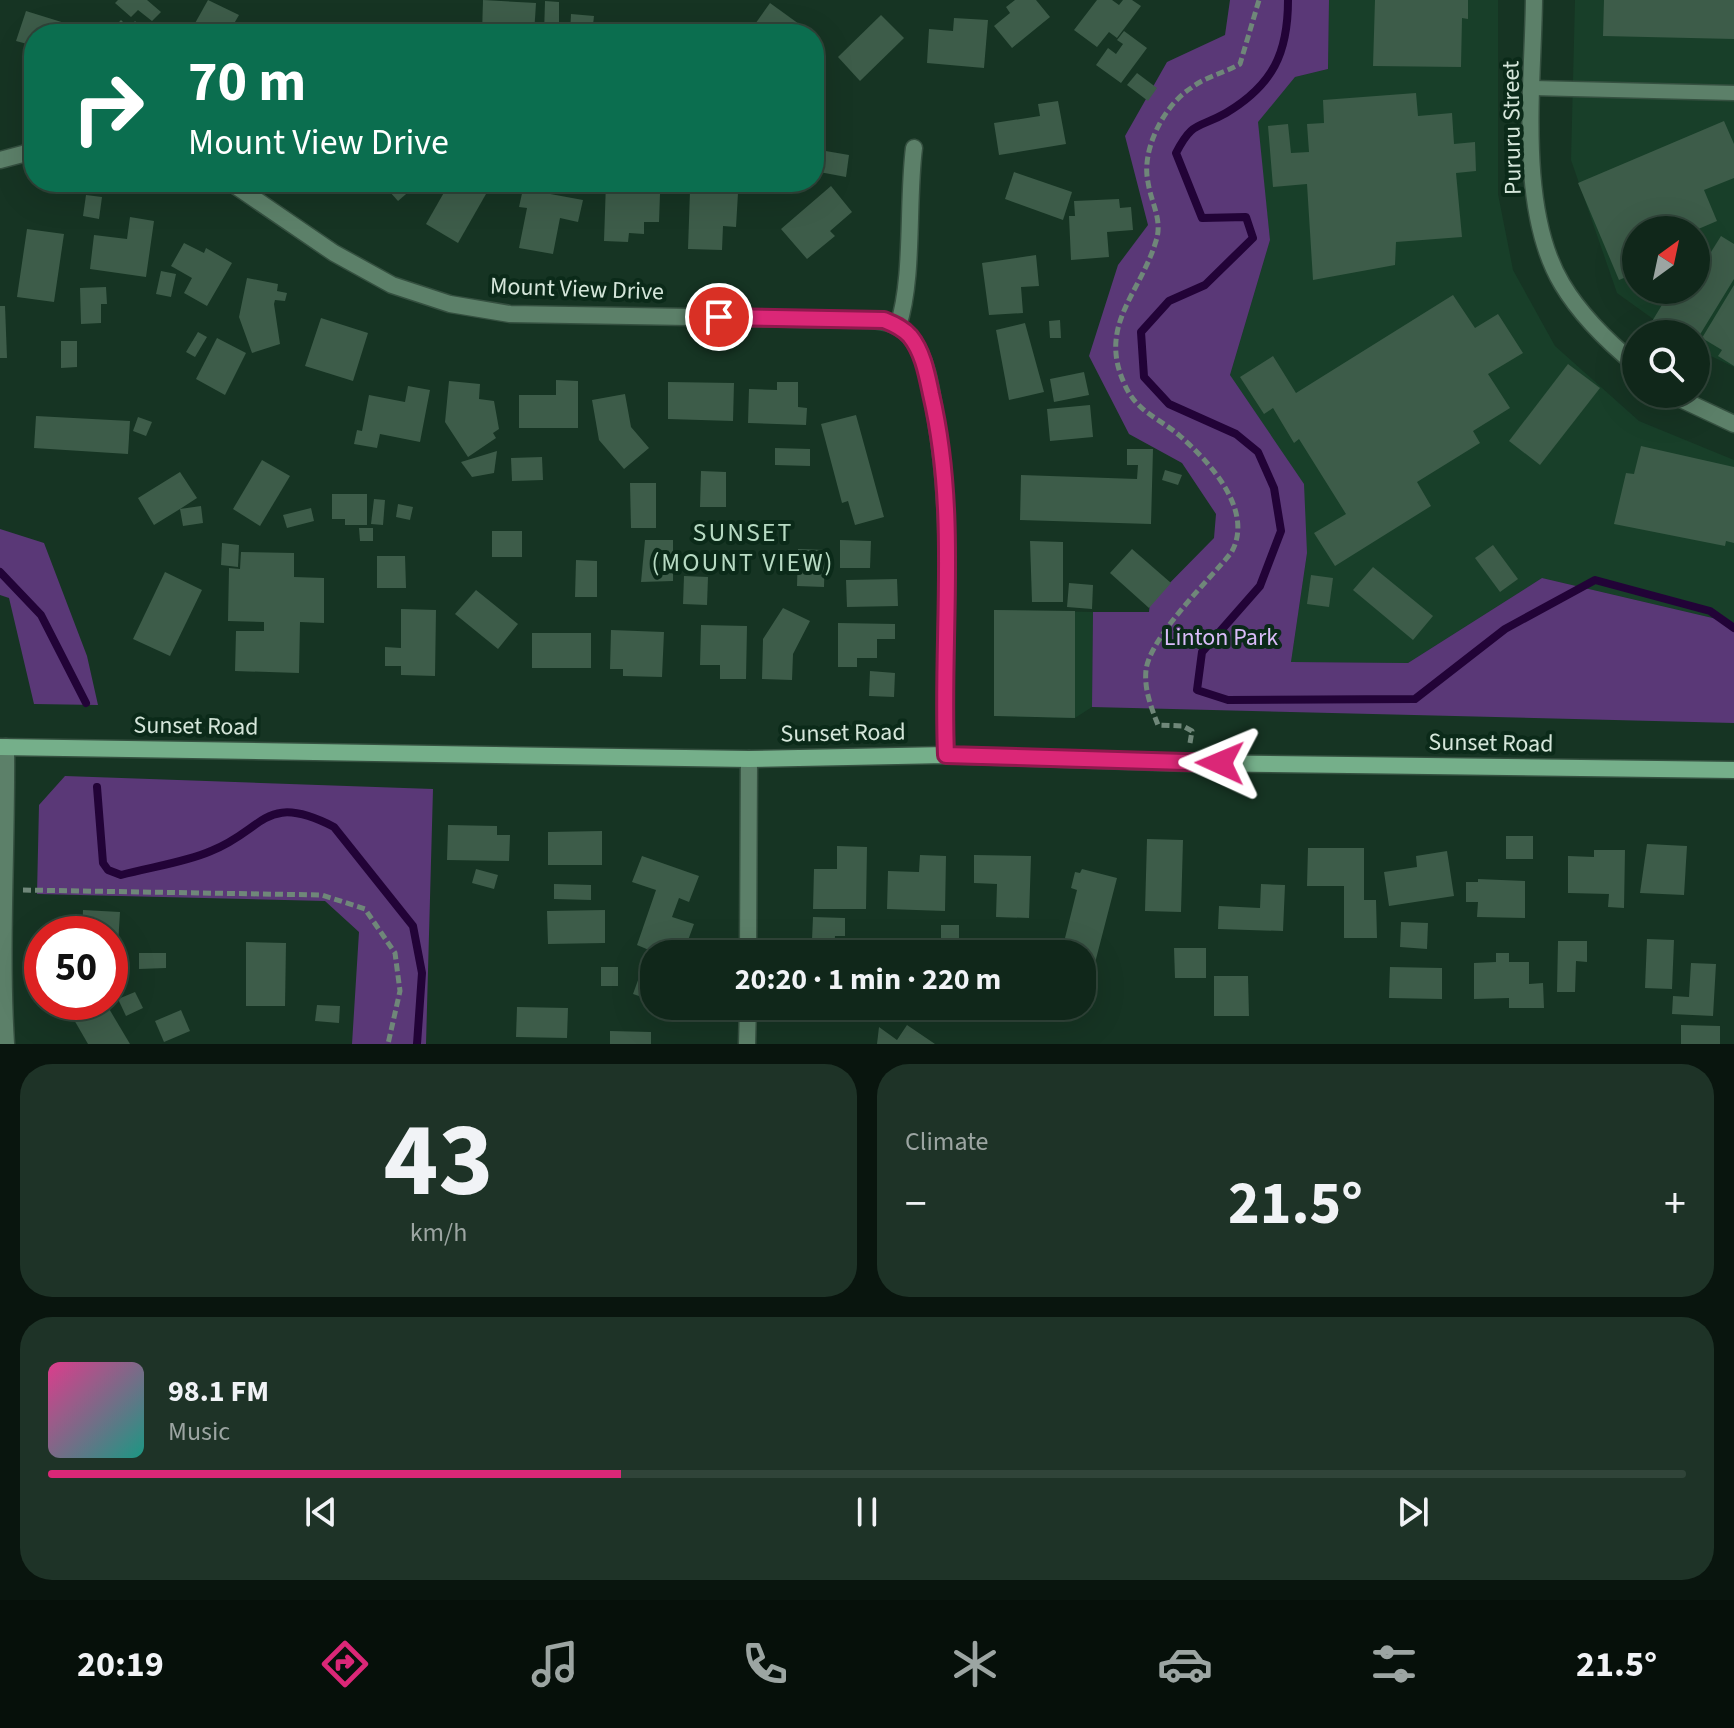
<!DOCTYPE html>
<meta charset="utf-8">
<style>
:root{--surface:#10271a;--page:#1e3327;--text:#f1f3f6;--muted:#9ca5a2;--line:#304439;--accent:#db2777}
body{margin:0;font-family:"Source Sans 3",sans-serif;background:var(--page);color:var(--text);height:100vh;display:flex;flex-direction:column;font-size:30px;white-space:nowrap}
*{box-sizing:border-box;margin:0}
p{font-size:26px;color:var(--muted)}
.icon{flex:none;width:44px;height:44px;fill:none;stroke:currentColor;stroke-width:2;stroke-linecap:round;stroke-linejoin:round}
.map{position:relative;height:1044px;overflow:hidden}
.details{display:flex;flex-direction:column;gap:20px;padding:20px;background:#09150e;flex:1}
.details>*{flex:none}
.banner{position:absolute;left:24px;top:24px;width:800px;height:168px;border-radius:32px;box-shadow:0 8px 32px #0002,0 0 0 2px var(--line);background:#0b6e4f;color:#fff;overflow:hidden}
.needle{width:52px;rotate:33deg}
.fabs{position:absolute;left:1622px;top:216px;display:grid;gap:16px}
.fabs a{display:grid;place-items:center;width:88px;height:88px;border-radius:50%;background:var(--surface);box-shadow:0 8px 32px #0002,0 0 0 2px var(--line);font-size:40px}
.speed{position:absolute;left:24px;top:916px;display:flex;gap:16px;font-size:40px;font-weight:700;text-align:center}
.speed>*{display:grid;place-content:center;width:104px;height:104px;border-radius:50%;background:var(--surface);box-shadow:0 8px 32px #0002,0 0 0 2px var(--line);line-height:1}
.speed .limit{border:12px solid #d22;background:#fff;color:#111}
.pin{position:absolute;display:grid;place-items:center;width:68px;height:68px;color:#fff;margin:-34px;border:4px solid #fff;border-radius:50%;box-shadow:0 2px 8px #0007}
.me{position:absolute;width:88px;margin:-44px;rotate:271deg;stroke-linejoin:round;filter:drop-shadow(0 0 6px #0008)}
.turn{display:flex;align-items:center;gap:28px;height:168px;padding:0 32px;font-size:36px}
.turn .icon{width:104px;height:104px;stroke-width:2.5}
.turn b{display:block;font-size:56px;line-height:68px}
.big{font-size:60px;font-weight:700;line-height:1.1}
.details .card{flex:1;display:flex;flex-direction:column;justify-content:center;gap:12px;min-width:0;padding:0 28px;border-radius:32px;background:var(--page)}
.details .dial{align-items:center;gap:0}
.dial b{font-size:104px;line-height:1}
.song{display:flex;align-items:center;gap:24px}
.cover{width:96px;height:96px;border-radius:12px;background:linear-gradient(135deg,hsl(330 70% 55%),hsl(170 70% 35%))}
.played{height:8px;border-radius:4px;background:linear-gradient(90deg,var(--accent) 35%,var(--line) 35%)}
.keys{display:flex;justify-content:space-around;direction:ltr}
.heat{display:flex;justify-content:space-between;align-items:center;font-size:44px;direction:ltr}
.details .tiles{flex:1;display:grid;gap:20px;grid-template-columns:1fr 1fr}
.card:last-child{grid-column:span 2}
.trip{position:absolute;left:640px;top:940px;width:456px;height:80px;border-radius:32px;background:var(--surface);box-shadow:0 8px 32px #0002,0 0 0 2px var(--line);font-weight:700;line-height:80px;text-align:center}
.menu{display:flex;height:128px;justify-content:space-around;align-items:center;background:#06100a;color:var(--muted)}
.menu .icon{width:56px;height:56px}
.menu .on{color:var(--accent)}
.menu b{font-size:36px;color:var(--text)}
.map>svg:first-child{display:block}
.built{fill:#183f29;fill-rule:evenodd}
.green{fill:#5a3877}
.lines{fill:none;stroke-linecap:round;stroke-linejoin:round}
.stream{stroke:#220337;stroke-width:8}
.building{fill:#3d5c49}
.lane-casing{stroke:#355040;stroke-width:17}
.street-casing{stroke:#355040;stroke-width:19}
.secondary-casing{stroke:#355040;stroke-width:19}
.path{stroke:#6f8779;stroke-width:5;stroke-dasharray:8 4;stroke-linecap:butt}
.lane{stroke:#5c8069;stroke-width:14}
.street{stroke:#5c8069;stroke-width:16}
.secondary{stroke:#75af8a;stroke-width:16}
.route-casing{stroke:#8e194d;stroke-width:20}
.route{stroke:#db2777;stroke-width:14}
.labels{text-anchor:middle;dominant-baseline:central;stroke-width:8;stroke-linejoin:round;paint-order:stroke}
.street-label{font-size:24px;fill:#d5e6da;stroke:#0b2a19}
.park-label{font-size:24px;fill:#dabcf9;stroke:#0b2a19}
.neighbourhood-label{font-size:26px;letter-spacing:2px;fill:#b7dac3;stroke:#0b2a19}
</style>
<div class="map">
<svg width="1734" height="1044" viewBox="0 0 1734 1044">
<rect width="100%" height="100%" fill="#163423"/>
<g class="built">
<polygon points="1329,0 1498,0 1498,194 1513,270 1555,346 1639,421 1734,460 1734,623 1542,578 1408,663 1291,662 1307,553 1230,375 1270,240 1257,122 1295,77 1328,69"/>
<path d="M 1575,0 L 1734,0 L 1734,367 L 1696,349 L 1696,334 L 1674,334 L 1617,293 L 1571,160 ZM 1636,230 L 1696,230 L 1696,290 L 1636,290 Z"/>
<polygon points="994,610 1093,612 1092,707 1075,718 994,716"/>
</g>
<g class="green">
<polygon points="1230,0 1329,0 1328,69 1295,77 1258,122 1270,240 1230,375 1304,484 1307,553 1291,662 1408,663 1542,578 1734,623 1734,723 1092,707 1093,612 1149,612 1150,603 1214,538 1216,514 1182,463 1129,434 1089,356 1118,265 1148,225 1125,136 1167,62 1225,35"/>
<polygon points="0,529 44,543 87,656 98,705 34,704 9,598 0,595"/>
<polygon points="65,776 433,789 426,1044 352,1044 359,932 325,901 37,894 39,805"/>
</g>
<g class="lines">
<g class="stream">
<path d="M 1288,0 C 1288,53 1273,85 1226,113 C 1198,129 1193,120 1176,153 L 1202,218 L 1246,217 L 1253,238 L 1205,285 L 1169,301 L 1141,332 L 1144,377 L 1169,404 L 1236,434 L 1258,452 L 1274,488 L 1281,531 L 1260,586 L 1202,652 L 1197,690 L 1228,700 L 1415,699 L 1505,629 L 1595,580 L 1710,611 L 1734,628"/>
<polyline points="0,572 41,615 86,703"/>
<path d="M 97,787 L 103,863 L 108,870 L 121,875 C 150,867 183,863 211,851 C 265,830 264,791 334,827 L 413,926 L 422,973 L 417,1044"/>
</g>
</g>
<g class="building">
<polygon points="118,0 147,0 161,12 152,21 138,10 131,17 115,3"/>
<polygon points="208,0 239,15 228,34 189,34"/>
<polygon points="483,0 536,3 534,34 482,34"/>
<polygon points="1015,0 1036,0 1050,17 1012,48 994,26 1010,13 1006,7"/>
<polygon points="1097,0 1112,0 1119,5 1123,0 1132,0 1141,6 1117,38 1109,32 1097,47 1074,30"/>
<polygon points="1375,0 1468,0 1468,19 1462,18 1461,67 1373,66"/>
<polygon points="1604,0 1734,0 1734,39 1603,36"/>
<polygon points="545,1 559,2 559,34 544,34"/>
<polygon points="770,3 799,24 792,34 748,34"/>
<polygon points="26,11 84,29 82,34 34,34 34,50 30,49 31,45 16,41"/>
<polygon points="571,14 594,16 592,34 570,34"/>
<polygon points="881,15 904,38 860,81 838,57"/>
<polygon points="954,18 988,20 984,68 927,63 929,29 953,31"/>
<polygon points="121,20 129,28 135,21 148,34 107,34"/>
<polygon points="276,22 296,34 269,34"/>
<polygon points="1124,31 1147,48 1121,83 1096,65 1108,48 1116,54 1123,44 1117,40"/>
<polygon points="1137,73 1157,88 1148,101 1127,85"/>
<polygon points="1416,93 1418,116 1452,113 1454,144 1475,142 1476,171 1456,173 1462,237 1396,242 1395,265 1313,280 1307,184 1273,187 1268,126 1288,124 1291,153 1309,152 1307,124 1324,123 1323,100"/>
<polygon points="1058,101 1066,144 999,155 994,123 1040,116 1038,104"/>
<polygon points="1724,121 1734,144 1734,178 1704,190 1717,221 1696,230 1636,230 1636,273 1619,280 1578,183"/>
<polygon points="814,149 849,155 846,177 814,171"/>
<polygon points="1014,172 1072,192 1063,220 1005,199"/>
<polygon points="381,182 420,182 398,201"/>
<polygon points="450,182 481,182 490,187 458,243 426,224"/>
<polygon points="606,182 629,182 629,192 660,194 659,222 644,222 644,234 629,233 628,242 604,241"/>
<polygon points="831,186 852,212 830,231 835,236 807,259 781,229"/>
<polygon points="523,189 583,200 578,222 560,218 553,254 519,248 527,208 519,207"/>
<polygon points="690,191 738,193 736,227 723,226 722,250 688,249"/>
<polygon points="86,195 102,197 99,219 83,216"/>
<polygon points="1119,199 1120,208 1131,207 1133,230 1107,232 1109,257 1071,260 1069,216 1075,216 1074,201"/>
<polygon points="130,217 154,221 146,277 90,269 94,235 127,239"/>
<polygon points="27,229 64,234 54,302 17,297"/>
<polygon points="1721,236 1734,244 1734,279 1696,341 1696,334 1668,334 1651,323 1671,290 1696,290 1696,276"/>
<polygon points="184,243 204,253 206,248 232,263 207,306 184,293 192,278 171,266"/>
<polygon points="1036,255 1039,286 1021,287 1023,313 989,315 982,263"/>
<polygon points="161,271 176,274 171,297 156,294"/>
<polygon points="247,278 278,284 277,291 287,293 285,301 275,300 274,304 280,344 252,353 239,317"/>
<polygon points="1734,285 1734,366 1718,356 1722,350 1702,338"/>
<polygon points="106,287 107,304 101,304 101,323 81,324 80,288"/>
<polygon points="1453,295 1475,328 1498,314 1523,353 1488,374 1510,408 1473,431 1480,443 1417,482 1431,506 1335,566 1314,533 1346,514 1299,439 1294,443 1273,408 1264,414 1240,377 1273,356 1296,393"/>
<polygon points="0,306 5,306 7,358 0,358"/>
<polygon points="321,318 368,333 353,381 305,366"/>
<polygon points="1060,320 1061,338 1050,338 1049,321"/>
<polygon points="1025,323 1044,392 1009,400 996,330"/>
<polygon points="198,332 207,337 195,357 186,352"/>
<polygon points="217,338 246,353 225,395 196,379"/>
<polygon points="61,341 77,341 77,367 61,368"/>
<polygon points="1568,364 1600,388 1540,465 1509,441"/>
<polygon points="1084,372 1089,395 1054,402 1050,379"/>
<polygon points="556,380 578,381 578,428 519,428 519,395 556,395"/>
<polygon points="449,381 480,384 479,399 494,401 499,429 493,433 496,438 468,457 445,422"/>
<polygon points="668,382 734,383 733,421 668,419"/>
<polygon points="777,382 798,382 798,407 807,408 806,425 748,423 749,389 777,390"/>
<polygon points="408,386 430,390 420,442 380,434 377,448 354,444 357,430 362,431 369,395 405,402"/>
<polygon points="625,394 631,427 649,448 624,469 599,440 592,400"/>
<polygon points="1090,405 1093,437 1050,441 1047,409"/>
<polygon points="856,415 884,517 855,525 848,501 842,503 821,424"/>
<polygon points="36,416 130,421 128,454 34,448"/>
<polygon points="138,417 152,422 146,436 133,431"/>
<polygon points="1641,446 1734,467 1734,543 1726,541 1725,546 1614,524 1626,473 1634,474"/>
<polygon points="775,448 810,449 810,466 775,465"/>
<polygon points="1127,449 1153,449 1151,524 1020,520 1021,475 1137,479 1138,465 1127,465"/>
<polygon points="497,451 494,473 472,477 461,462"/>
<polygon points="542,457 543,480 512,481 511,458"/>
<polygon points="262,460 290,476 260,526 233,509"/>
<polygon points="1165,470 1182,475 1178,485 1162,480"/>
<polygon points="701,471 726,472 726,507 700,507"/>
<polygon points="180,472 197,498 180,509 201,506 203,523 183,526 180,509 154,525 138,498"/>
<polygon points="630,483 656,483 656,528 631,528"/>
<polygon points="332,494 367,494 367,525 345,525 345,519 332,519"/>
<polygon points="374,499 385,500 383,525 371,524"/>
<polygon points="398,504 413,507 410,520 396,517"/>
<polygon points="311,508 314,521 287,528 283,515"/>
<polygon points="359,528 373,528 373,541 360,541"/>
<rect x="492" y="531" width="30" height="26"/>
<polygon points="645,540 673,540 673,581 641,582"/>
<polygon points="840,540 871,541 870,568 840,568"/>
<polygon points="1030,541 1063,542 1063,602 1032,602"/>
<polygon points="222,543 239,545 238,567 221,565"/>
<polygon points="1493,545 1518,579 1500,592 1475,558"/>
<polygon points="798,549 825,550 824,587 797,586"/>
<polygon points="1132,549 1171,583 1149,608 1110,573"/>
<polygon points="241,552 294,553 294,577 324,578 324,623 300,622 299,673 235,671 236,631 264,631 264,622 228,621 229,568 240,569"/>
<polygon points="377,556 405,556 406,588 377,588"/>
<polygon points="576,560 597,561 597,597 575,597"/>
<polygon points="1373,567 1433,616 1413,640 1353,590"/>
<polygon points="165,572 202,590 170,656 133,639"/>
<polygon points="1311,575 1333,578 1329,607 1307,604"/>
<polygon points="684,576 708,577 707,605 683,604"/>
<polygon points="897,579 898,606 847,607 846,580"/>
<polygon points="1069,583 1093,585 1092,609 1067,607"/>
<polygon points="476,590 518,624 498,649 455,614"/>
<polygon points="783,608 810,621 793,654 792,680 762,679 763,639"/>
<polygon points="401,609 436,610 435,676 401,675 401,666 385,666 385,647 401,648"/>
<polygon points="994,610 1075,611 1075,718 994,716"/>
<polygon points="838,623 895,624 895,639 877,639 877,658 857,658 857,667 838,667"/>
<polygon points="701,625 747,626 746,679 720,679 720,665 700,665"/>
<polygon points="611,630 664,632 662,677 623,676 623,669 610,669"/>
<rect x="532" y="633" width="59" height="35"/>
<polygon points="870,671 895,673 894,697 869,696"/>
<polygon points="448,825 497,826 497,835 510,835 509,861 447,860"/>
<polygon points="602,831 602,865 548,865 548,832"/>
<rect x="1506" y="836" width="27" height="23"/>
<polygon points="1147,839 1183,840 1181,912 1145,911"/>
<polygon points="1647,844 1687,846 1684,895 1640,893"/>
<polygon points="837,846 867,847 866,909 813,909 814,869 837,869"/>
<polygon points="1308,848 1364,848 1364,900 1376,900 1377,938 1344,938 1344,886 1307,886"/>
<polygon points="1594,850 1625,850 1624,908 1608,907 1609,894 1568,893 1568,856 1594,857"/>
<polygon points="1447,851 1454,896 1389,906 1384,872 1417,867 1416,856"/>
<polygon points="920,855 946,856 945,911 887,909 888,871 919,872"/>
<polygon points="974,855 1031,856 1029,918 996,917 997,884 974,883"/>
<polygon points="642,856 699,876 689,902 679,898 672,917 694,924 683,954 654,954 654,1001 633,994 649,950 637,945 656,890 632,882"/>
<polygon points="476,869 498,875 494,889 472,883"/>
<polygon points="1082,869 1117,878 1089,986 1082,985 1082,954 1061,954 1077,890 1071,888 1075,872 1080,873"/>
<polygon points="1478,879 1525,881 1525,918 1477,917 1478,902 1466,902 1466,882 1478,882"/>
<polygon points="554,884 591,885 591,900 554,899"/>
<polygon points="1261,884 1285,885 1283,931 1218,929 1219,906 1260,908"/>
<polygon points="83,910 120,912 117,961 110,960 110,934 82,934"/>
<polygon points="605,910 605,943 548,944 547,911"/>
<polygon points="813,917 845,918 845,936 835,936 834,952 789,954 790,939 812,940"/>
<polygon points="1401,922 1428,923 1427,949 1400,947"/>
<rect x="941" y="925" width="18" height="29"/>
<polygon points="1647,939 1674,940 1672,989 1645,988"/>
<polygon points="1558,941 1587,941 1587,962 1576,961 1575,992 1557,992"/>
<polygon points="246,942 286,943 285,1006 246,1006"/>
<polygon points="1174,948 1206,948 1206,978 1175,978"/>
<polygon points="139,953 166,953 166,968 139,969"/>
<polygon points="1496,953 1509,953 1509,962 1529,962 1529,984 1543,983 1544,1008 1509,1008 1509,998 1474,999 1474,963 1496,962"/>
<polygon points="1691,963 1716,964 1713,1016 1672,1014 1673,996 1689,997"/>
<rect x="601" y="967" width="17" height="19"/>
<polygon points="1390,967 1442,968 1442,999 1389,998"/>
<polygon points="1214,976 1248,976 1249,1016 1214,1016"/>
<polygon points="135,992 143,1008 126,1016 118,999"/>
<polygon points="84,1002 105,1002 130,1044 88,1044 69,1011"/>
<polygon points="317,1005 340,1006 339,1023 315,1021"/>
<polygon points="517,1007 568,1008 567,1038 516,1037"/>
<polygon points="181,1010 190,1031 164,1042 155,1021"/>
<polygon points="907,1025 935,1044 877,1044 879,1027 897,1040"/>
<polygon points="1681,1025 1720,1026 1720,1044 1681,1044"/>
<polygon points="610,1031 651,1032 651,1044 610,1044"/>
</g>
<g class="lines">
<defs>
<polyline id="lane" points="1533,88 1734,93"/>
<g id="street">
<path d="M 1534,0 C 1533,85 1517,209 1562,284 C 1581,316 1608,342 1636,365"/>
<polyline points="0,160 34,151"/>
<path d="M 230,182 L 334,253 L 392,285 L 450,304 L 510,314 L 869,320 C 886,321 901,324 912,339 C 927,359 931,389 935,414 C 956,528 942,641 946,755"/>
<path d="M 898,326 C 914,278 907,202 914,148"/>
<polyline points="1670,394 1734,424"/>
<polyline points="748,954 749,759"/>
<path d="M 6,1044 C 0,946 7,846 6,747"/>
<polyline points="747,1044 748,1006"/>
</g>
<polyline id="secondary" points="0,747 749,759 946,755 1189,763 1734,770"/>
</defs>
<use href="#lane" class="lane-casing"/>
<use href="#street" class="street-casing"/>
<use href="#secondary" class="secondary-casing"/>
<g class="path">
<path d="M 1190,743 L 1192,731 L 1183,726 L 1158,725 C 1151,707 1144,689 1146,670 C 1150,637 1209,580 1231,553 C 1255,512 1211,463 1180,436 C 1158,417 1136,412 1124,383 C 1098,325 1140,294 1156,241 C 1163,220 1151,203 1148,182 C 1141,151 1163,106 1191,88 C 1205,77 1224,73 1240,64 L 1259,0"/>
<polyline points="23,890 322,895 365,909 395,953 400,991 388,1044"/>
</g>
<use href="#lane" class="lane"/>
<use href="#street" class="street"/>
<use href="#secondary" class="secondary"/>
</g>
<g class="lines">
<defs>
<path id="route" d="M 719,317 L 884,320 C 894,324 903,328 910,336 C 923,352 927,375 931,394 C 959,513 941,634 946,755 L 1220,763"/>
</defs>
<use href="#route" class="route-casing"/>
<use href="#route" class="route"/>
</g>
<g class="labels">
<g class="street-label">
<text transform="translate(1512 128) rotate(-91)">Pururu Street</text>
<text transform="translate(577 289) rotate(2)">Mount View Drive</text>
<text transform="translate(196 726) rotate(1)">Sunset Road</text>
<text transform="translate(843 733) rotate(-1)">Sunset Road</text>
<text transform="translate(1491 743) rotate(1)">Sunset Road</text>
</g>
<g class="park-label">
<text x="1221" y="637">Linton Park</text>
</g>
<g class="neighbourhood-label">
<text x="743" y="532">SUNSET<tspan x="743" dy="30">(MOUNT VIEW)</tspan></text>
</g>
</g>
</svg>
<div class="fabs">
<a><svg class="needle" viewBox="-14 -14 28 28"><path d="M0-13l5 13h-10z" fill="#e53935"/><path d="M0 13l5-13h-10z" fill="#9ca5a2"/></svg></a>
<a><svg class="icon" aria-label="search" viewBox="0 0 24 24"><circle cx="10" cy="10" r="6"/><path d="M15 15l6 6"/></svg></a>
</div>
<div class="speed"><div class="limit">50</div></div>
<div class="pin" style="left:719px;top:317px;background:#d93025"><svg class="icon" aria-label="arrive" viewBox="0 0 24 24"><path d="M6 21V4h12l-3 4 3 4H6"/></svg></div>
<svg class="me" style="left:1220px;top:763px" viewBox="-20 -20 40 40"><path d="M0-17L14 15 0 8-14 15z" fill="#db2777" stroke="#fff" stroke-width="4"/></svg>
<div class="trip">20:20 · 1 min · 220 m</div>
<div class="banner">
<div class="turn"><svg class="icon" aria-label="right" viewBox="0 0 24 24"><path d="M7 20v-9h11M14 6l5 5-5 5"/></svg><div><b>70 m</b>Mount View Drive</div></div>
</div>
</div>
<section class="details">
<div class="tiles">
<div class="card dial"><b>43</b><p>km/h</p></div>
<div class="card"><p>Climate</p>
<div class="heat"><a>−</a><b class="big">21.5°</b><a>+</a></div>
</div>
<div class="card">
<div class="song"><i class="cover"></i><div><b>98.1 FM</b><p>Music</p></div></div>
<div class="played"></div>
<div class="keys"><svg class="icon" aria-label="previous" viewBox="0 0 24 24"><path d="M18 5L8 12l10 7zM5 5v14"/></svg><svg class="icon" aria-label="pause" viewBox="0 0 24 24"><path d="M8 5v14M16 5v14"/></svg><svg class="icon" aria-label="next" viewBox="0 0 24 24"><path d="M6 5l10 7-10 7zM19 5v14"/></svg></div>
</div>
</div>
</section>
<nav class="menu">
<b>20:19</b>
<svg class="icon on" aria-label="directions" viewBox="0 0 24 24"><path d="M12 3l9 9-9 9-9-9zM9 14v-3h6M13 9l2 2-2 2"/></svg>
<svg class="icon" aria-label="music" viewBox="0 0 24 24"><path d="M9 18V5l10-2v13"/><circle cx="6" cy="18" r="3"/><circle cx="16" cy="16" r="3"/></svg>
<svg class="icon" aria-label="phone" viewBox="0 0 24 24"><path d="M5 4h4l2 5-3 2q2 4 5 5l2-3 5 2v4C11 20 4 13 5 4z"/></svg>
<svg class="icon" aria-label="climate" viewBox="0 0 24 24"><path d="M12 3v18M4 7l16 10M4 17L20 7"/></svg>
<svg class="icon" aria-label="car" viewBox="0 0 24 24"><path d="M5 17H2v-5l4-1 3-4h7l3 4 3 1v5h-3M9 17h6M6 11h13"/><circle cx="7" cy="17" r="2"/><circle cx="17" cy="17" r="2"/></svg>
<svg class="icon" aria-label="filters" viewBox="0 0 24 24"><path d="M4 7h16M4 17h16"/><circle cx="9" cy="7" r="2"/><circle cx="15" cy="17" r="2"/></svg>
<b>21.5°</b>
</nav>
